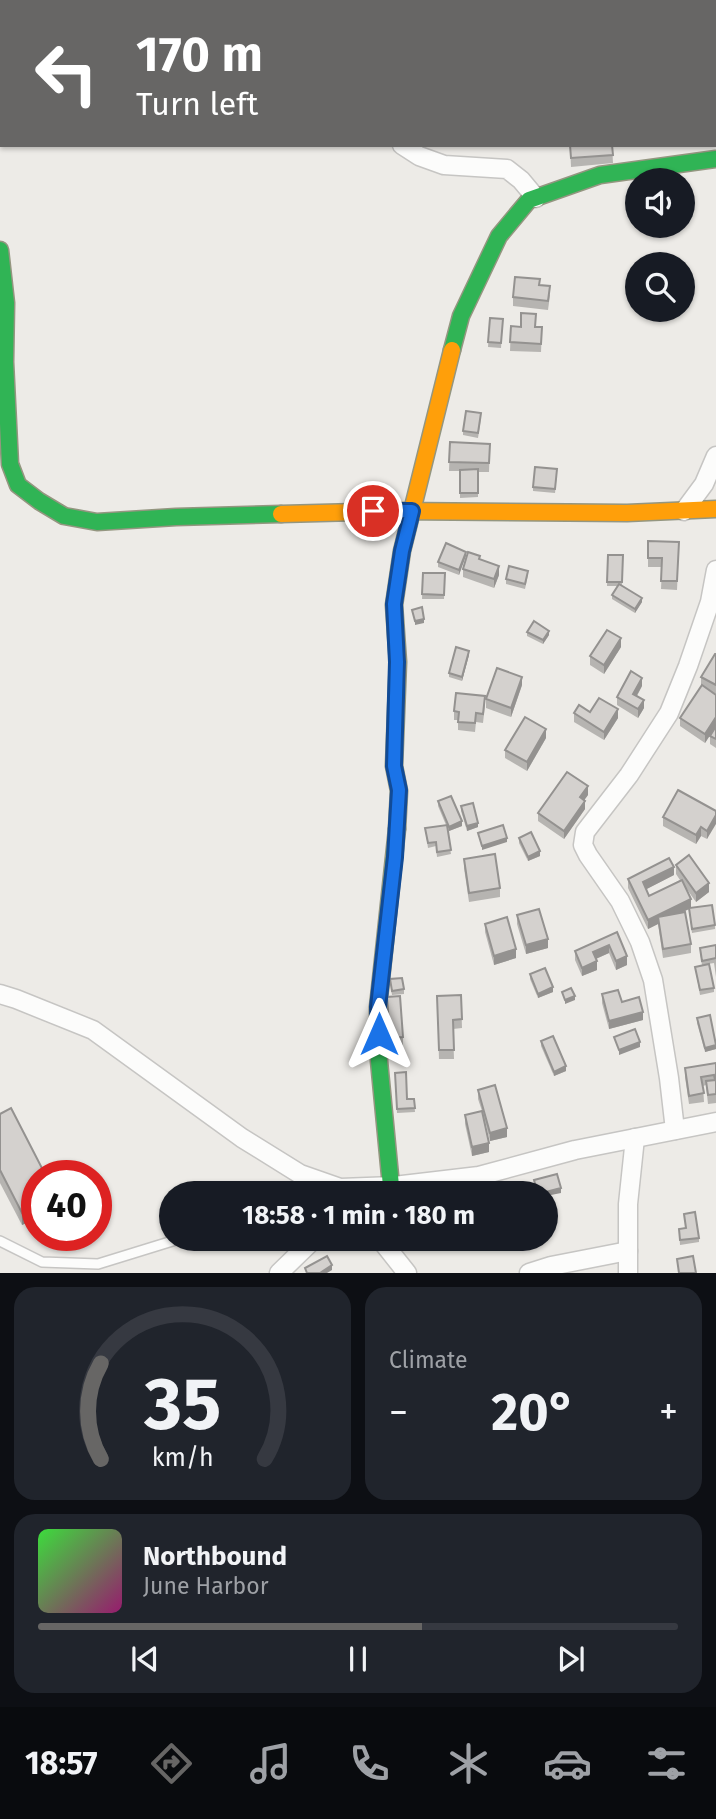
<!DOCTYPE html>
<meta charset="utf-8">
<style>
:root{--surface:#171b24;--page:#20242c;--text:#f1f3f6;--muted:#9ea1a6;--line:#363941;--accent:#676665}
body{margin:0;font-family:"Fira Sans",sans-serif;background:var(--page);color:var(--text);height:100vh;display:flex;flex-direction:column;font-size:26px;white-space:nowrap}
*{box-sizing:border-box;margin:0}
p{font-size:23px;color:var(--muted)}
.icon{flex:none;width:38px;height:38px;fill:none;stroke:currentColor;stroke-width:2;stroke-linecap:round;stroke-linejoin:round}
.map{position:relative;height:1273px;overflow:hidden}
.details{display:flex;flex-direction:column;gap:14px;padding:14px;background:#0d0f14;flex:1}
.details>*{flex:none}
.top-card{position:absolute;left:0px;top:0px;width:718px;height:147px;box-shadow:0 2px 5px #0004;background:#676665;color:#fff;overflow:hidden}
.tools{position:absolute;left:625px;top:168px;display:grid;gap:14px}
.tools a{display:grid;place-items:center;width:70px;height:70px;border-radius:50%;background:var(--surface);box-shadow:0 2px 5px #0004;font-size:35px}
.speed{position:absolute;left:21px;top:1160px;display:flex;gap:14px;font-size:35px;font-weight:700;text-align:center}
.speed>*{display:grid;place-content:center;width:91px;height:91px;border-radius:50%;background:var(--surface);box-shadow:0 2px 5px #0004;line-height:1}
.speed .limit{border:10px solid #d22;background:#fff;color:#111}
.pin{position:absolute;display:grid;place-items:center;width:60px;height:60px;color:#fff;margin:-30px;border:4px solid #fff;border-radius:50%;box-shadow:0 2px 7px #0007}
.me{position:absolute;width:77px;margin:-38px;rotate:0deg;stroke-linejoin:round;filter:drop-shadow(0 0 5px #0008)}
.turn{display:flex;align-items:center;gap:24px;height:147px;padding:0 21px;font-size:32px}
.turn .icon{width:91px;height:91px;stroke-width:2.5}
.turn b{display:block;font-size:49px;line-height:60px}
.big{font-size:52px;font-weight:700;line-height:1.1}
.details .card{flex:1;display:flex;flex-direction:column;justify-content:center;gap:10px;min-width:0;padding:0 24px;border-radius:21px;background:var(--page)}
.details .dial{align-items:center;gap:0}
.dial svg{height:182px;overflow:visible;fill:none;stroke:var(--line);stroke-width:7;stroke-linecap:round;text-anchor:middle}
.dial text{fill:var(--text);stroke:none}
.song{display:flex;align-items:center;gap:21px}
.cover{width:84px;height:84px;border-radius:10px;background:linear-gradient(135deg,hsl(120 70% 55%),hsl(320 70% 35%))}
.played{height:7px;border-radius:4px;background:linear-gradient(90deg,var(--accent) 60%,var(--line) 60%)}
.keys{display:flex;justify-content:space-around;direction:ltr}
.heat{display:flex;justify-content:space-between;align-items:center;font-size:38px;direction:ltr}
.details .tiles{flex:1;display:grid;gap:14px;grid-template-columns:1fr 1fr}
.card:last-child{grid-column:span 2}
.trip{position:absolute;left:159px;top:1181px;width:399px;height:70px;border-radius:35px;background:var(--surface);box-shadow:0 2px 5px #0004;font-weight:700;line-height:70px;text-align:center}
.tabs{display:flex;height:112px;justify-content:space-around;align-items:center;background:#090b0e;color:var(--muted)}
.tabs .icon{width:49px;height:49px}
.tabs .active{color:var(--accent)}
.tabs b{font-size:32px;color:var(--text)}
.map>svg:first-child{display:block}
.lines{fill:none;stroke-linecap:round;stroke-linejoin:round}
.lane-casing{stroke:#c6c5c3;stroke-width:12}
.street-casing{stroke:#c6c5c3;stroke-width:21}
.fast-casing{stroke:#949680;stroke-width:19}
.slow-casing{stroke:#949680;stroke-width:19}
.lane{stroke:#fcfcfb;stroke-width:9}
.street{stroke:#fcfcfb;stroke-width:18}
.fast{stroke:#30b455;stroke-width:16}
.slow{stroke:#ff9f0a;stroke-width:16}
.wall{fill:#b6b4b1}
.shaded-wall{fill:#949290}
.building{fill:#d4d1ce;stroke:#949290;stroke-width:2}
.route-casing{stroke:#114b97;stroke-width:18}
.route{stroke:#1a73e8;stroke-width:12}
</style>
<div class="map">
<svg width="716" height="1273" viewBox="0 0 716 1273">
<rect width="100%" height="100%" fill="#edebe7"/>
<g class="lines">
<defs>
<g id="lane">
<polyline points="299,1194 323,1182"/>
<polyline points="0,1241 42,1262 98,1264 179,1239"/>
</g>
<g id="street">
<polyline points="103,0 106,2"/>
<polyline points="402,145 419,156 444,165 507,169 521,180 536,198"/>
<polyline points="684,511 704,484 716,456"/>
<polyline points="0,994 16,999 93,1030 242,1138 300,1174 340,1188 394,1186 479,1176 575,1150 716,1122"/>
<polyline points="675,1130 669,1078 653,980 640,942 620,901 588,855 583,845 585,832 629,775 669,713 688,666 710,602 716,570"/>
<polyline points="380,1239 407,1273"/>
<polyline points="279,1273 314,1239"/>
<polyline points="529,1273 551,1266 628,1251"/>
<polyline points="628,1273 628,1204 635,1138"/>
</g>
<g id="fast">
<polyline points="0,250 6,303 5,362 10,464 18,485 39,501 64,516 97,522 176,517 281,514"/>
<polyline points="452,350 461,316 499,236 529,200 600,175 716,159"/>
<polyline points="391,1186 379,1061 378,1007 397,829"/>
</g>
<g id="slow">
<polyline points="281,514 396,511 627,513 716,509"/>
<polyline points="397,829 399,791 394,766 398,662 394,605 402,551 452,350"/>
</g>
</defs>
<use href="#lane" class="lane-casing"/>
<use href="#street" class="street-casing"/>
<use href="#fast" class="fast-casing"/>
<use href="#slow" class="slow-casing"/>
<use href="#lane" class="lane"/>
<use href="#street" class="street"/>
<use href="#fast" class="fast"/>
<use href="#slow" class="slow"/>
</g>
<g class="wall">
<polygon points="570,145 612,145 613,163 571,167"/>
<polygon points="540,285 550,295 548,310 513,306 513,297"/>
<polygon points="490,318 503,319 501,348 488,347"/>
<polygon points="511,326 542,327 541,352 510,351"/>
<polygon points="481,418 478,438 463,435 463,431"/>
<polygon points="450,442 490,444 489,472 478,472 478,497 460,498 460,471 449,471"/>
<polygon points="557,473 555,493 533,491 533,487"/>
<polygon points="648,541 679,542 677,590 661,589 662,567 648,567"/>
<polygon points="466,552 459,575 438,567 438,562"/>
<polygon points="608,555 623,555 622,586 642,602 635,613 612,599 612,595 617,586 607,586"/>
<polygon points="480,559 499,575 494,588 463,577 463,569"/>
<polygon points="423,573 445,573 444,599 422,599"/>
<polygon points="528,575 525,589 506,584 506,579"/>
<polygon points="527,632 549,635 543,644 527,636"/>
<polygon points="621,647 604,674 590,665 590,656"/>
<polygon points="716,654 716,726 705,743 680,726 680,718 701,687 701,677"/>
<polygon points="469,655 462,681 449,677 449,673"/>
<polygon points="522,685 511,717 486,708 486,699"/>
<polygon points="642,686 637,696 644,708 638,718 617,705 617,697"/>
<polygon points="485,705 483,723 476,722 475,732 458,730 458,720 454,720 454,711"/>
<polygon points="590,712 618,718 604,740 574,722 574,713"/>
<polygon points="716,726 716,748 710,744 710,736"/>
<polygon points="546,738 527,771 505,758 505,750"/>
<polygon points="588,795 584,800 585,809 564,839 538,821 538,813"/>
<polygon points="438,801 462,826 449,831 447,828 451,854 437,857 436,846 428,848 425,828 446,825 438,806"/>
<polygon points="461,806 478,827 467,831 461,811"/>
<polygon points="716,811 707,839 701,836 696,844 663,826 663,817"/>
<polygon points="519,838 540,856 528,861 519,843"/>
<polygon points="464,859 500,888 500,897 469,902 464,868"/>
<polygon points="676,865 709,892 696,902 686,888 691,908 715,925 715,929 692,933 689,909 682,912 691,944 691,953 663,958 658,924 648,929 628,888 628,879 674,875 646,889 649,896 680,880 676,874"/>
<polygon points="517,915 548,948 526,954 517,924"/>
<polygon points="485,924 516,958 494,965 485,932"/>
<polygon points="617,932 627,965 616,970 609,953 596,959 597,970 582,976 575,960 575,951"/>
<polygon points="716,945 716,977 714,963 702,965 700,952 700,948"/>
<polygon points="695,967 714,988 714,992 700,995"/>
<polygon points="530,974 553,992 538,998 530,979"/>
<polygon points="390,979 404,989 404,994 392,995"/>
<polygon points="602,994 622,1002 643,1020 609,1029 602,1003"/>
<polygon points="461,995 462,1028 453,1029 454,1059 439,1059 437,996"/>
<polygon points="387,997 403,1037 403,1046 390,1046"/>
<polygon points="697,1018 716,1041 716,1049 705,1052 697,1023"/>
<polygon points="541,1041 566,1071 554,1076 541,1046"/>
<polygon points="716,1063 716,1103 708,1104 706,1085 703,1086 704,1102 689,1104 685,1077 685,1068"/>
<polygon points="395,1073 407,1099 414,1099 415,1112 397,1113"/>
<polygon points="478,1090 507,1137 490,1141 485,1121 489,1152 472,1156 465,1124 465,1115 482,1111 478,1099"/>
<polygon points="0,1114 37,1176 37,1218 22,1225 0,1183"/>
<polygon points="685,1228 699,1238 699,1242 680,1245 679,1229"/>
</g>
<g class="shaded-wall">
<polygon points="466,552 466,556 459,575 459,570"/>
<polygon points="499,566 499,575 494,588 494,579"/>
<polygon points="642,598 642,602 635,613 635,609"/>
<polygon points="424,619 424,623 415,625 415,621"/>
<polygon points="549,631 549,635 543,644 543,640"/>
<polygon points="621,638 621,647 604,674 604,665"/>
<polygon points="469,651 469,655 462,681 462,677"/>
<polygon points="522,677 522,685 511,717 511,708"/>
<polygon points="642,678 642,686 633,702 633,694"/>
<polygon points="644,700 644,708 638,718 638,709"/>
<polygon points="618,709 618,718 604,740 604,732"/>
<polygon points="716,717 716,726 705,743 705,734"/>
<polygon points="546,729 546,738 527,771 527,762"/>
<polygon points="588,786 588,795 580,806 580,797"/>
<polygon points="585,801 585,809 564,839 564,831"/>
<polygon points="716,815 716,824 707,839 707,831"/>
<polygon points="462,821 462,826 449,831 449,827"/>
<polygon points="478,823 478,827 467,831 467,826"/>
<polygon points="701,827 701,836 696,844 696,835"/>
<polygon points="507,838 507,842 482,850 482,846"/>
<polygon points="540,851 540,856 528,861 528,857"/>
<polygon points="674,867 674,875 643,891 643,882"/>
<polygon points="709,883 709,892 696,902 696,893"/>
<polygon points="691,899 691,908 659,924 658,917 658,924 648,929 648,920"/>
<polygon points="548,939 548,948 526,954 526,945"/>
<polygon points="609,945 609,953 593,960 593,952"/>
<polygon points="516,949 516,958 494,965 494,956"/>
<polygon points="627,956 627,965 616,970 616,961"/>
<polygon points="597,961 597,970 582,976 582,968"/>
<polygon points="553,987 553,992 538,998 538,994"/>
<polygon points="575,996 575,1000 565,1004 565,1000"/>
<polygon points="643,1012 643,1020 609,1029 609,1021"/>
<polygon points="640,1042 640,1047 619,1055 619,1050"/>
<polygon points="716,1045 716,1049 705,1052 705,1048"/>
<polygon points="566,1066 566,1071 554,1076 554,1072"/>
<polygon points="507,1128 507,1137 490,1141 490,1133"/>
<polygon points="489,1143 489,1152 472,1156 472,1147"/>
<polygon points="561,1188 561,1193 546,1196 546,1194 540,1194"/>
<polygon points="37,1205 37,1218 22,1225 22,1213"/>
<polygon points="332,1265 332,1270 327,1273 320,1273"/>
</g>
<g class="building">
<polygon points="363,0 376,0 376,2 364,2"/>
<rect x="557" y="0" width="16" height="2"/>
<polygon points="570,145 612,145 613,155 571,158"/>
<polygon points="515,277 540,279 539,285 550,286 548,301 513,297"/>
<polygon points="521,313 536,314 535,327 542,327 541,344 510,342 511,326 521,327"/>
<polygon points="490,318 503,319 501,343 488,342"/>
<polygon points="466,411 481,413 478,433 463,431"/>
<polygon points="450,442 490,444 489,463 449,462"/>
<polygon points="535,467 557,469 555,489 533,487"/>
<polygon points="478,469 478,493 460,493 460,470"/>
<polygon points="648,541 679,542 677,581 661,581 662,558 648,558"/>
<polygon points="446,543 466,552 459,570 438,562"/>
<polygon points="468,552 480,556 479,559 499,566 494,579 463,569"/>
<polygon points="608,555 623,555 622,582 607,582"/>
<polygon points="509,566 528,571 525,584 506,579"/>
<polygon points="423,573 445,573 444,595 422,594"/>
<polygon points="619,584 642,598 635,609 612,595"/>
<polygon points="422,607 424,619 415,621 412,610"/>
<polygon points="534,621 549,631 543,640 527,632"/>
<polygon points="607,630 621,638 604,665 590,656"/>
<polygon points="456,647 469,651 462,677 449,673"/>
<polygon points="715,654 716,654 716,685 701,677"/>
<polygon points="497,668 522,677 511,708 486,699"/>
<polygon points="631,671 642,678 633,694 644,700 638,709 617,697"/>
<polygon points="702,685 716,695 716,717 705,734 680,718"/>
<polygon points="456,693 485,696 483,714 476,713 475,723 458,722 459,712 454,711"/>
<polygon points="599,698 618,709 604,732 574,713 579,705 590,712"/>
<polygon points="525,717 546,729 527,762 505,750"/>
<polygon points="716,726 716,739 710,736"/>
<polygon points="567,772 588,786 580,797 585,801 564,831 538,813"/>
<polygon points="678,790 716,811 716,815 707,831 701,827 696,835 663,817"/>
<polygon points="451,796 462,821 449,827 438,801"/>
<polygon points="473,803 478,823 467,826 461,806"/>
<polygon points="447,825 451,850 437,852 436,842 428,843 425,828"/>
<polygon points="503,825 507,838 482,846 478,833"/>
<polygon points="531,832 540,851 528,857 519,838"/>
<polygon points="495,854 500,888 469,893 464,859"/>
<polygon points="689,855 709,883 696,893 676,865"/>
<polygon points="669,858 674,867 643,882 649,896 682,880 691,899 648,920 628,879"/>
<polygon points="712,905 715,925 692,929 689,908"/>
<polygon points="539,909 548,939 526,945 517,915"/>
<polygon points="685,912 691,944 663,949 658,917"/>
<polygon points="507,917 516,949 494,956 485,924"/>
<polygon points="617,932 627,956 616,961 609,945 593,952 597,961 582,968 575,951"/>
<polygon points="716,945 716,958 702,961 700,948"/>
<polygon points="709,964 714,988 700,990 695,967"/>
<polygon points="545,968 553,987 538,994 530,974"/>
<polygon points="402,978 404,989 392,991 390,979"/>
<polygon points="571,988 575,996 565,1000 562,992"/>
<polygon points="618,990 622,1002 639,997 643,1012 609,1021 602,994"/>
<polygon points="461,995 462,1019 453,1020 454,1050 439,1050 437,996"/>
<polygon points="400,996 403,1037 390,1038 387,997"/>
<polygon points="710,1015 716,1045 705,1048 697,1018"/>
<polygon points="635,1029 640,1042 619,1050 614,1037"/>
<polygon points="553,1036 566,1066 554,1072 541,1041"/>
<polygon points="716,1063 716,1094 708,1095 706,1081 715,1080 714,1075 701,1077 704,1093 689,1096 685,1068"/>
<polygon points="406,1072 407,1099 414,1099 415,1108 397,1109 395,1073"/>
<polygon points="495,1085 507,1128 490,1133 478,1090"/>
<polygon points="11,1108 46,1176 37,1176 37,1205 22,1213 0,1170 0,1114"/>
<polygon points="482,1111 489,1143 472,1147 465,1115"/>
<polygon points="557,1174 561,1188 538,1194 534,1180"/>
<polygon points="534,1185 536,1194 513,1194 512,1191"/>
<polygon points="695,1212 699,1238 680,1240 679,1229 686,1228 684,1214"/>
<polygon points="327,1256 332,1265 320,1273 307,1273 305,1268"/>
<polygon points="693,1256 696,1273 679,1273 677,1259"/>
</g>
<g class="lines">
<defs>
<polyline id="route" points="373,511 412,511 402,551 394,604 397,662 394,766 399,790 395,857 378,1007 379,1034"/>
</defs>
<use href="#route" class="route-casing"/>
<use href="#route" class="route"/>
</g>
</svg>
<div class="tools">
<a><svg class="icon" aria-label="sound" viewBox="0 0 24 24"><path d="M4 9h4l5-4v14l-5-4H4zM17 9q2 3 0 6"/></svg></a>
<a><svg class="icon" aria-label="search" viewBox="0 0 24 24"><circle cx="10" cy="10" r="6"/><path d="M15 15l6 6"/></svg></a>
</div>
<div class="speed"><div class="limit">40</div></div>
<div class="pin" style="left:373px;top:511px;background:#d93025"><svg class="icon" aria-label="arrive" viewBox="0 0 24 24"><path d="M6 21V4h12l-3 4 3 4H6"/></svg></div>
<svg class="me" style="left:379px;top:1034px" viewBox="-20 -20 40 40"><path d="M0-17L14 15 0 8-14 15z" fill="#1a73e8" stroke="#fff" stroke-width="4"/></svg>
<div class="trip">18:58 · 1 min · 180 m</div>
<div class="top-card">
<div class="turn"><svg class="icon" aria-label="left" viewBox="0 0 24 24"><path d="M17 20v-9H6M10 6l-5 5 5 5"/></svg><div><b>170 m</b>Turn left</div></div>
</div>
</div>
<section class="details">
<div class="tiles">
<div class="card dial"><svg viewBox="0 0 100 80">
<path d="M14 69A42 42 0 1 1 86 69"/>
<path d="M14 69A42 42 0 0 1 14 27" stroke="#676665"/>
<text x="50" y="56" font-size="32" font-weight="700">35</text>
<text x="50" y="72" font-size="11">km/h</text>
</svg></div>
<div class="card"><p>Climate</p>
<div class="heat"><a>−</a><b class="big">20°</b><a>+</a></div>
</div>
<div class="card">
<div class="song"><i class="cover"></i><div><b>Northbound</b><p>June Harbor</p></div></div>
<div class="played"></div>
<div class="keys"><svg class="icon" aria-label="previous" viewBox="0 0 24 24"><path d="M18 5L8 12l10 7zM5 5v14"/></svg><svg class="icon" aria-label="pause" viewBox="0 0 24 24"><path d="M8 5v14M16 5v14"/></svg><svg class="icon" aria-label="next" viewBox="0 0 24 24"><path d="M6 5l10 7-10 7zM19 5v14"/></svg></div>
</div>
</div>
</section>
<nav class="tabs">
<b>18:57</b>
<svg class="icon active" aria-label="directions" viewBox="0 0 24 24"><path d="M12 3l9 9-9 9-9-9zM9 14v-3h6M13 9l2 2-2 2"/></svg>
<svg class="icon" aria-label="music" viewBox="0 0 24 24"><path d="M9 18V5l10-2v13"/><circle cx="6" cy="18" r="3"/><circle cx="16" cy="16" r="3"/></svg>
<svg class="icon" aria-label="phone" viewBox="0 0 24 24"><path d="M5 4h4l2 5-3 2q2 4 5 5l2-3 5 2v4C11 20 4 13 5 4z"/></svg>
<svg class="icon" aria-label="climate" viewBox="0 0 24 24"><path d="M12 3v18M4 7l16 10M4 17L20 7"/></svg>
<svg class="icon" aria-label="car" viewBox="0 0 24 24"><path d="M5 17H2v-5l4-1 3-4h7l3 4 3 1v5h-3M9 17h6M6 11h13"/><circle cx="7" cy="17" r="2"/><circle cx="17" cy="17" r="2"/></svg>
<svg class="icon" aria-label="filters" viewBox="0 0 24 24"><path d="M4 7h16M4 17h16"/><circle cx="9" cy="7" r="2"/><circle cx="15" cy="17" r="2"/></svg>
</nav>
